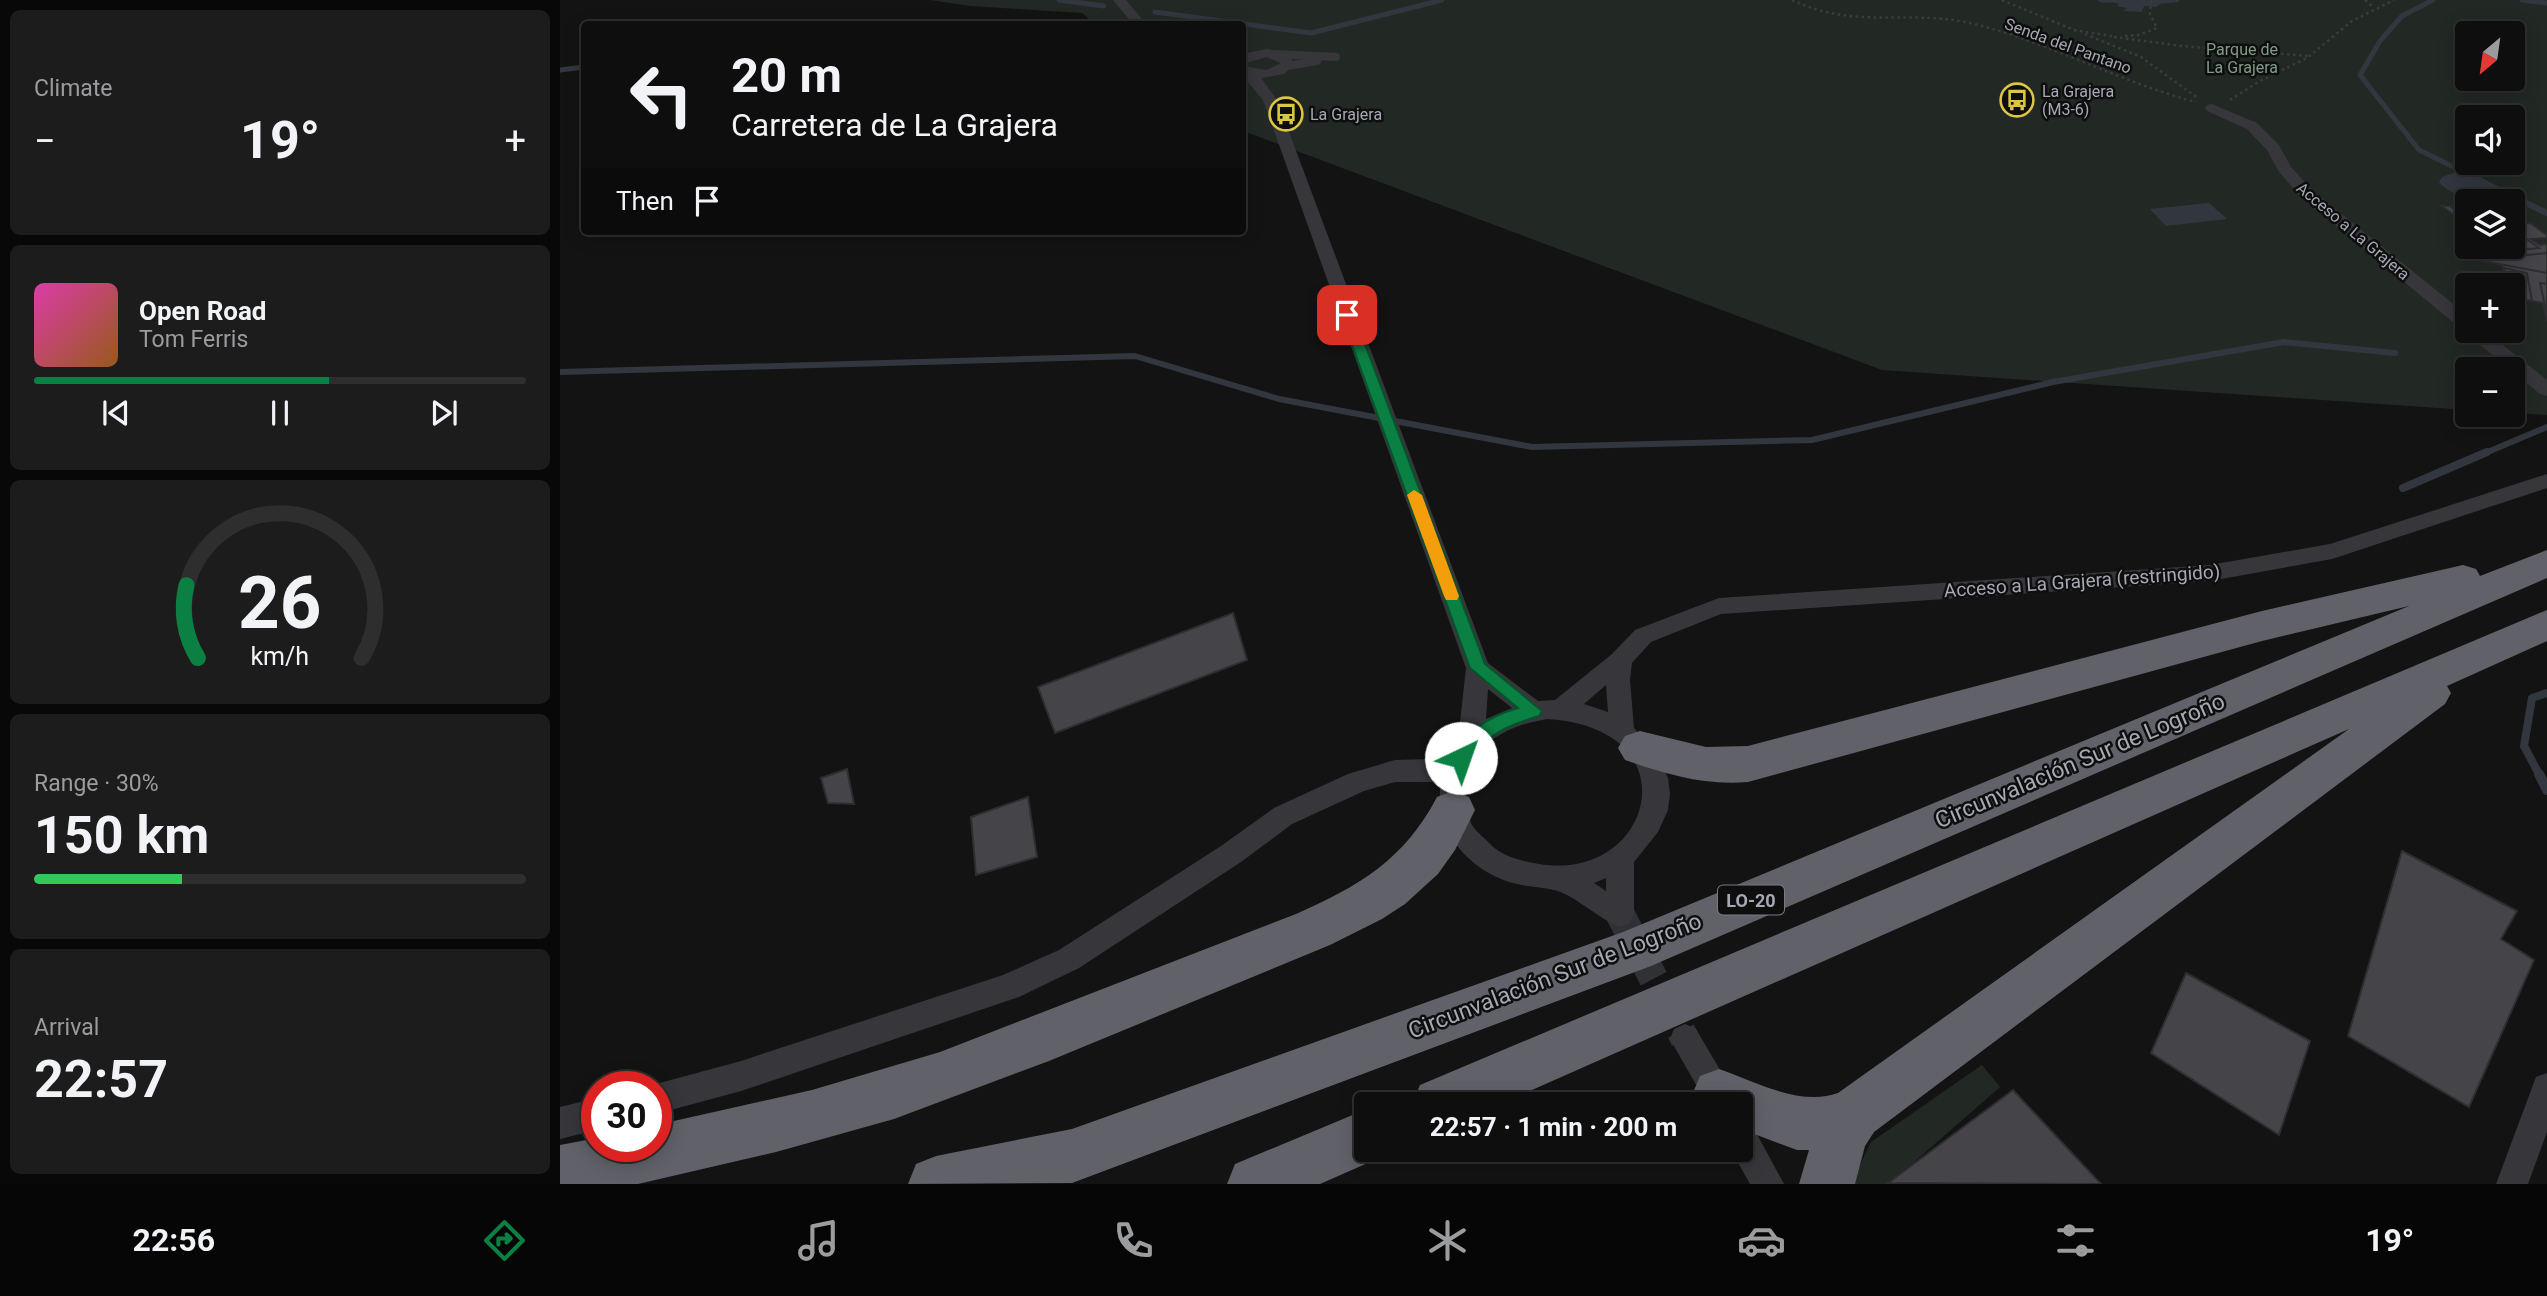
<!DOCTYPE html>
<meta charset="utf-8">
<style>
:root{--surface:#0e0e0f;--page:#1c1c1d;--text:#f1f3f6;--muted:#9b9c9e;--line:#2e2e2f;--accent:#0b8043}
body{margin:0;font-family:Roboto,sans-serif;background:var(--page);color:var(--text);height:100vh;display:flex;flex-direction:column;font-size:26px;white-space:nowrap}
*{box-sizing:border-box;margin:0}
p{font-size:23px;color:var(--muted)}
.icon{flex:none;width:38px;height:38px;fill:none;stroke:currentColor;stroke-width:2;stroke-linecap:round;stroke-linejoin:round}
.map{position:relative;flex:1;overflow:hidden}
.drawer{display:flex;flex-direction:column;gap:10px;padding:10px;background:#080808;width:560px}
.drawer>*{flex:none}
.top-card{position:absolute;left:21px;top:21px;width:665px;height:214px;border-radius:7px;box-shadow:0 4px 18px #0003,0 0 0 2px var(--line);background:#0e0e0f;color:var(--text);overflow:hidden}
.needle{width:46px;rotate:209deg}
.buttons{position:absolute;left:1895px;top:21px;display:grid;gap:14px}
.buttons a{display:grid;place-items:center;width:70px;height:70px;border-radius:7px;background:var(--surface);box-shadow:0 4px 18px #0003,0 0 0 2px var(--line);font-size:35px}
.speed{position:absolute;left:21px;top:1071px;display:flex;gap:14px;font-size:35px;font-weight:700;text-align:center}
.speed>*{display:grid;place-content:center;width:91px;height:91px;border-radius:50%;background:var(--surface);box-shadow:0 4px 18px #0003,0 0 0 2px var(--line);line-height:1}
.speed .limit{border:10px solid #d22;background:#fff;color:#111}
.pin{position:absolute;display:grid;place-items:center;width:60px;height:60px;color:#fff;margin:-30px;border-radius:14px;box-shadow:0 4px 10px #0006}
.me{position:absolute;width:77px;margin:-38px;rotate:42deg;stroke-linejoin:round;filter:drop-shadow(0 0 5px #0008)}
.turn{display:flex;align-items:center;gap:24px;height:147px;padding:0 35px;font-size:32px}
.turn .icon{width:91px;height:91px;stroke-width:2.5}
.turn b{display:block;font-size:49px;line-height:60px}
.then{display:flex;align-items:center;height:66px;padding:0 35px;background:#0003;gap:14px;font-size:26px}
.big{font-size:52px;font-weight:700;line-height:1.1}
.drawer .tile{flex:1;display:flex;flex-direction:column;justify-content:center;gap:10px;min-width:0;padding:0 24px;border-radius:10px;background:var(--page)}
.drawer .dial{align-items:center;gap:0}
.dial svg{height:182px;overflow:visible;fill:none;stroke:var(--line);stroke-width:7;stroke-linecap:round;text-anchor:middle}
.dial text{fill:var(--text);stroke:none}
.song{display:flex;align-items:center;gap:21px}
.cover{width:84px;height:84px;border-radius:10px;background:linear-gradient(135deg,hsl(320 70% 55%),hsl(30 70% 35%))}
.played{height:7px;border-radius:4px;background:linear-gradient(90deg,var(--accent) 60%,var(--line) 60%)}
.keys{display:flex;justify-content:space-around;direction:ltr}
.heat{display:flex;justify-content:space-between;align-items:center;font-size:38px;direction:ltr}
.charge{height:10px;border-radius:5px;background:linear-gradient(90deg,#34c759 30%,var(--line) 0)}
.trip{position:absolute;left:794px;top:1092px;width:399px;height:70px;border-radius:7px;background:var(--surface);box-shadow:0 4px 18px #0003,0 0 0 2px var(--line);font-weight:700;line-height:70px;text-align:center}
.dock{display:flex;height:112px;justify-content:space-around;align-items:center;background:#060606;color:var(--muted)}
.dock .icon{width:49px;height:49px}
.dock .on{color:var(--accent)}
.dock b{font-size:32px;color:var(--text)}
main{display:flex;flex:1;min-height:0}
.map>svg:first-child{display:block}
.green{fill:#222924;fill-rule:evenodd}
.water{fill:#32373f}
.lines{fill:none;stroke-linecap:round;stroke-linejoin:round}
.stream-far3{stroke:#32373f;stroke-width:5}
.stream-far2{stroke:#32373f;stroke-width:6}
.stream-far1{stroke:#32373f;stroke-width:8}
.stream{stroke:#32373f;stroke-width:10}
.building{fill:#454549;stroke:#2e2d30;stroke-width:2}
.minor-tunnel{stroke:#303134;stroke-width:29;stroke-dasharray:29 15;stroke-linecap:butt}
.path{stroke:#3b3b40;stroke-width:2.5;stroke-dasharray:2.5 3.5;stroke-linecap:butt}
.service{stroke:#37373b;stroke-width:8}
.minor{fill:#37373b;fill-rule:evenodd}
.motorway{fill:#616269;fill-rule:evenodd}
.route{fill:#0b8043;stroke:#07532c;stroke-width:2}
.slow{fill:#f59e0b}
.labels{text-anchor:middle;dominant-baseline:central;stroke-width:5;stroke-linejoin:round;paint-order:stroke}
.far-street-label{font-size:16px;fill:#a6a8b3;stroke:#0e0e0f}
.far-park-label{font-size:16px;fill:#809c87;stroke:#0e0e0f}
.far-poi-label{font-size:16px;fill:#a6a8b3;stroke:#0e0e0f;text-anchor:start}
.shield{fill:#0e0e0f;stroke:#787a82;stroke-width:2}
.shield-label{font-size:18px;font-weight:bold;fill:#a6a8b3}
.street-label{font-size:19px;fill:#a6a8b3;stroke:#0e0e0f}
.near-street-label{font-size:23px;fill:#a6a8b3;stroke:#0e0e0f}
</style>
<main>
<section class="drawer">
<div class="tile"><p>Climate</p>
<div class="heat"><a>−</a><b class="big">19°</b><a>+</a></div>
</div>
<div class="tile">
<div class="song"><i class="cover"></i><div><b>Open Road</b><p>Tom Ferris</p></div></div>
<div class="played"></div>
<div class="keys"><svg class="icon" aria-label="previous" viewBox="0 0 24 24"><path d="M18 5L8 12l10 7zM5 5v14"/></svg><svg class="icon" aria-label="pause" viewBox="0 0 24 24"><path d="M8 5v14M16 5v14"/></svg><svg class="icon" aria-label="next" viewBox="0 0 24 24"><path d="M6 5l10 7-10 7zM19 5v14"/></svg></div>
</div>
<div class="tile dial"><svg viewBox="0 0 100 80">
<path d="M14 69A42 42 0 1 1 86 69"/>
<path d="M14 69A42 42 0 0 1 9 37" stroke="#0b8043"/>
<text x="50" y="56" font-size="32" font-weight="700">26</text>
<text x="50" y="72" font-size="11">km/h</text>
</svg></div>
<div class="tile"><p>Range · 30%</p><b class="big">150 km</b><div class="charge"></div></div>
<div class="tile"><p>Arrival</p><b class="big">22:57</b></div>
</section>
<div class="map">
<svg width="1987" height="1184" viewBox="0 0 1987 1184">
<rect width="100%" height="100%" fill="#131314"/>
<g class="green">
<path d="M 370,0 L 1987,0 L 1987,415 L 1953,413 L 1953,369 L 1908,369 L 1907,410 L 1322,370 L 683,131 L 682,24 L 535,24 L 522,13 L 410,6 ZM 1908,33 L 1953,33 L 1953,79 L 1908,79 ZM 1908,117 L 1953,117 L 1953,163 L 1908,163 ZM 1908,201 L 1953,201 L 1953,247 L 1908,247 ZM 1908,285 L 1953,285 L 1953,331 L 1908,331 Z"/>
<polygon points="1422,1065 1440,1087 1329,1184 1291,1184 1311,1142"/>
</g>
<g class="water">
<path d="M 1538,0 L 1619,0 L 1619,2 L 1600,4 L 1596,7 L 1584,6 L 1582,12 L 1563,11 L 1566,8 L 1557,6 L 1559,4 C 1552,0 1541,6 1538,0 Z"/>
<path d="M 1905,169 L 1945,190 C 1926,201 1893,200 1879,182 L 1882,177 Z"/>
<polygon points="1649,203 1667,219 1606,226 1590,209"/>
</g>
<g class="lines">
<g class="stream-far3">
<polyline points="499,0 544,6"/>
<polyline points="1873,0 1842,16 1820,41 1800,75 1859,150 1912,176"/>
<polyline points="1962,0 1987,3"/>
<polyline points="595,12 751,33 882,0"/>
<polyline points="0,70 24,67"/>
<polyline points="1936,188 1962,201"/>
</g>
<g class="stream-far2">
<polyline points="1958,199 1987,213"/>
<polyline points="0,372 575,356 719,399 972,447 1252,440 1493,382 1724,342 1835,353"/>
<polyline points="1923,454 1987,427"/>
</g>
<g class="stream-far1">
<polyline points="1843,488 1927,452"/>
<polyline points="1980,776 1964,746 1972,698 1987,693"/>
</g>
<polyline class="stream" points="1979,774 1987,790"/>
</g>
<g class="building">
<polygon points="1545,57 1569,66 1559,72 1534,63"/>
<polygon points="1908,203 1908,226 1882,206 1889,206"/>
<polygon points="1908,205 1908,219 1891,207"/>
<polygon points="1970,223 1987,235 1987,238 1971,239 1980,245 1987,244 1987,322 1983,303 1953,298 1953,285 1947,285 1942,265 1918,260 1947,257 1934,247 1953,247 1953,224"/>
<polygon points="1953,229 1979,248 1950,251 1944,247 1953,247"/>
<polygon points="1987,253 1987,273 1918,260 1947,257"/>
<polygon points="1944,268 1967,273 1972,301 1953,298 1953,285 1947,285"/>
<polygon points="1980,283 1987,284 1987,315"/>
<polygon points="673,613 687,660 495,733 478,687"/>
<polygon points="287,769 294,804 268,803 261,778"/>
<polygon points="468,797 477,857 416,875 411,817"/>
<polygon points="1842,851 1957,911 1941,939 1974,960 1909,1107 1788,1036"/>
<polygon points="1626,973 1750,1041 1719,1135 1591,1053"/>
<polygon points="1453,1090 1541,1184 1328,1183"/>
</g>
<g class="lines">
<polyline class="minor-tunnel" points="1060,914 1125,1039"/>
<g class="path">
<path d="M 1232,0 C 1295,30 1346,9 1410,23 C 1487,41 1559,82 1636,102"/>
<polyline points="1442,0 1514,30 1557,37"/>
<polyline points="1805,0 1814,8"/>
<polyline points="1525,34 1581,57 1638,98"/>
<polyline points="1565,36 1578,35 1597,28 1590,14 1591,0"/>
<polyline points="1554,37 1622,46 1748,56"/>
<polyline points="1670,100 1700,81 1747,58 1792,21 1834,0"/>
</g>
<g class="service">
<polyline points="715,54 776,57"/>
<polyline points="727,66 757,61"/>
</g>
<g class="minor">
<polygon points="553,0 566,0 586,24 573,24"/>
<path d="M 707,49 L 724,52 L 735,63 L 724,74 L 701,78 L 717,100 L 928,663 L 978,701 L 995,700 L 1052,654 L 1075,630 L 1159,598 L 1650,565 L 1770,544 L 1987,474 L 1987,488 L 1772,559 L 1650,581 L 1161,614 L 1091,642 L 1072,663 L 1070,680 L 1074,728 L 1098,756 L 1108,778 L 1110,794 L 1108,810 L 1098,832 L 1074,862 L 1074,914 L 1070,923 L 1060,927 C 1039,919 1013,894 994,890 C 982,887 969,887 957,884 C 911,873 872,831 881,782 L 835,782 L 804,791 L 732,824 L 681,862 L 519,968 L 459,997 L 181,1091 L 96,1114 L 96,1087 L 85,1087 L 181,1061 L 443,975 L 499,950 L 661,846 L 714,808 L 788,774 L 835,760 L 870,759 L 886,762 L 898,741 L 906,668 L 703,100 L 682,75 L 682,66 L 707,70 L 721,63 L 707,57 L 682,64 L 682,54 ZM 1046,685 L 1048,712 L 1024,704 ZM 928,689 L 952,708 L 926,719 ZM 987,719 C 1135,728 1093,883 979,864 C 962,861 943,857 930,844 C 925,838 916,832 912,825 C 905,811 905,798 907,784 C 914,741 948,726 987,719 ZM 1046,878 L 1046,891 L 1034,883 Z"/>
<polygon points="1652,104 1697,123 1719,145 1731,167 1752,190 1908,316 1908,331 1925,331 1987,380 1987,396 1980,394 1740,196 1719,172 1707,150 1687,129 1647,111 1645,108 1647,105"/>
<polygon points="1125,1024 1136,1029 1180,1104 1147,1104 1110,1039 1114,1029"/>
<polygon points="1987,1073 1987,1132 1968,1184 1936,1184 1976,1077"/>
<polygon points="37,1098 37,1130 0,1139 0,1107"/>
<polygon points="1181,1120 1192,1125 1224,1184 1190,1184 1171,1150 1181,1150"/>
</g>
<g class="motorway">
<path d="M 1987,550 L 1987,578 L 1091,966 L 512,1183 L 348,1184 L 356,1164 L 376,1156 L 512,1129 L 1063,932 L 1849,606 L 1702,641 L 1188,782 C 1144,786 1106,774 1065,760 L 1058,748 L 1065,736 L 1080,731 L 1146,747 L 1188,746 L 1702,611 L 1903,565 L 1916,569 L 1920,576 Z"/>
<path d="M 1987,610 L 1987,641 L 1887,686 L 1891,693 L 1885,704 L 1314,1132 L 1305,1146 L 1295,1184 L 1239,1184 L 1249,1150 L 1237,1150 L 1181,1129 L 1181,1104 L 1136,1104 L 1132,1095 L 1140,1076 L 1159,1069 C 1194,1081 1240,1107 1278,1093 L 1789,729 L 940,1104 L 852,1104 L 860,1085 Z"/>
<path d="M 893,791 L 909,797 L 915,810 L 895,850 L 878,874 L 845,904 L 822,919 L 770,945 L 489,1061 L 334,1119 L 216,1152 L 78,1184 L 0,1184 L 0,1145 L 37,1138 L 37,1146 L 96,1146 L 96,1125 L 252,1090 L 380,1052 L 736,914 C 799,886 844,860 877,797 Z"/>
<polygon points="807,1109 807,1150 828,1150 826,1155 760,1184 667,1184 675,1164"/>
</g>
</g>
<path class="route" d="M 787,311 L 794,315 L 925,664 L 982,711 L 979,716 C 957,723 937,729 920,747 C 911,755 909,768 894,763 L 892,758 C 905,732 930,716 958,708 L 910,668 L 781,315 Z"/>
<polygon class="slow" points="854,490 862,495 899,596 897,600 886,600 884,596 847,495"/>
<defs>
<symbol id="bus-ring" viewBox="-11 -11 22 22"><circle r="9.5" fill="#0e0e0f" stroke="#dbc545" stroke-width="1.5"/><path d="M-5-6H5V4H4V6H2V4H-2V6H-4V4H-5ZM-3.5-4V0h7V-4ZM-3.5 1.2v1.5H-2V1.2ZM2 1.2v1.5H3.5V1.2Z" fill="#dbc545"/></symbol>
</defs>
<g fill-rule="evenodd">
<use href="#bus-ring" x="1438" y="81" width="38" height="38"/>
<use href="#bus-ring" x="707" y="95" width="38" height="38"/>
</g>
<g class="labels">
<g class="far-street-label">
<text transform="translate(1508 46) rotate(20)">Senda del Pantano</text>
<text transform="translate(1793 231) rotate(40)">Acceso a La Grajera</text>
</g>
<g class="far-park-label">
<text x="1682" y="49">Parque de<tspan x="1682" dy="18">La Grajera</tspan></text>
</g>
<g class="far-poi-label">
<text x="1482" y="91">La Grajera<tspan x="1482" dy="18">(M3-6)</tspan></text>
<text x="750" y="114">La Grajera</text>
</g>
<rect class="shield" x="1158" y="885.5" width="66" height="29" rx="5"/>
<g class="shield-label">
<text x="1191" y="900">LO-20</text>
</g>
<g class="street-label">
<text transform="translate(1522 581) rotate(-4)">Acceso a La Grajera (restringido)</text>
</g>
<g class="near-street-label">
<text transform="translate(1520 761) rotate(-23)">Circunvalación Sur de Logroño</text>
<text transform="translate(995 976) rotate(-21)">Circunvalación Sur de Logroño</text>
</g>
</g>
</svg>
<div class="buttons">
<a><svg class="needle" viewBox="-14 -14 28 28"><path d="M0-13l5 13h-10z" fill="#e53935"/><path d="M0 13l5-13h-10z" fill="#9b9c9e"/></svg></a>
<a><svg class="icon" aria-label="sound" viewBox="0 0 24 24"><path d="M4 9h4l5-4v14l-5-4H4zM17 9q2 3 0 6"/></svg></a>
<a><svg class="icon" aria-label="layers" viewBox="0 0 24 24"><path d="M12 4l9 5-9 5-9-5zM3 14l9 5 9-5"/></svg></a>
<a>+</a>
<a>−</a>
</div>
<div class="speed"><div class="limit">30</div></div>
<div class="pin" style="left:787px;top:315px;background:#d93025"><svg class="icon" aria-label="arrive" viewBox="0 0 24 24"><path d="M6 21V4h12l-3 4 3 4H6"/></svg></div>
<svg class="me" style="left:901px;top:758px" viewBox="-20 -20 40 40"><circle r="19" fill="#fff"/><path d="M0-13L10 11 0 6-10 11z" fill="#0b8043"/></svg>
<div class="trip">22:57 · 1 min · 200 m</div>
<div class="top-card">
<div class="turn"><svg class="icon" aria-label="left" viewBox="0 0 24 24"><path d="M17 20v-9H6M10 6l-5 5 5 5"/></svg><div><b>20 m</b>Carretera de La Grajera</div></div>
<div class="then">Then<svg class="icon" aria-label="arrive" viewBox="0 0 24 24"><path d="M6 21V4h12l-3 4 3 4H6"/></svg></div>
</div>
</div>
</main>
<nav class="dock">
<b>22:56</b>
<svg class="icon on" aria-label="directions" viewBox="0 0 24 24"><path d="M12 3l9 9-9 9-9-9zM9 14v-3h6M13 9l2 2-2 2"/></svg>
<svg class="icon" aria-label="music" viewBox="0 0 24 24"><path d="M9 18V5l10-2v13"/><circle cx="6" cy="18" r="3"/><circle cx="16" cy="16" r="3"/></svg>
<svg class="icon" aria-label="phone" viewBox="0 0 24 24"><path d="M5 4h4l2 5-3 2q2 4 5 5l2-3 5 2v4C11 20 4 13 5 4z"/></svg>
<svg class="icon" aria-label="climate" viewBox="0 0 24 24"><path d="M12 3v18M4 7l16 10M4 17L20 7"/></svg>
<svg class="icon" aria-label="car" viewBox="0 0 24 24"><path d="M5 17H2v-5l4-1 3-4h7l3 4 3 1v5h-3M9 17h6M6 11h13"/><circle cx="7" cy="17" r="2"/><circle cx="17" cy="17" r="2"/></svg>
<svg class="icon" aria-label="filters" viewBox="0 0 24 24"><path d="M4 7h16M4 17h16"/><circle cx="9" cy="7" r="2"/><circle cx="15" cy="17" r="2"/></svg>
<b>19°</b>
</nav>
